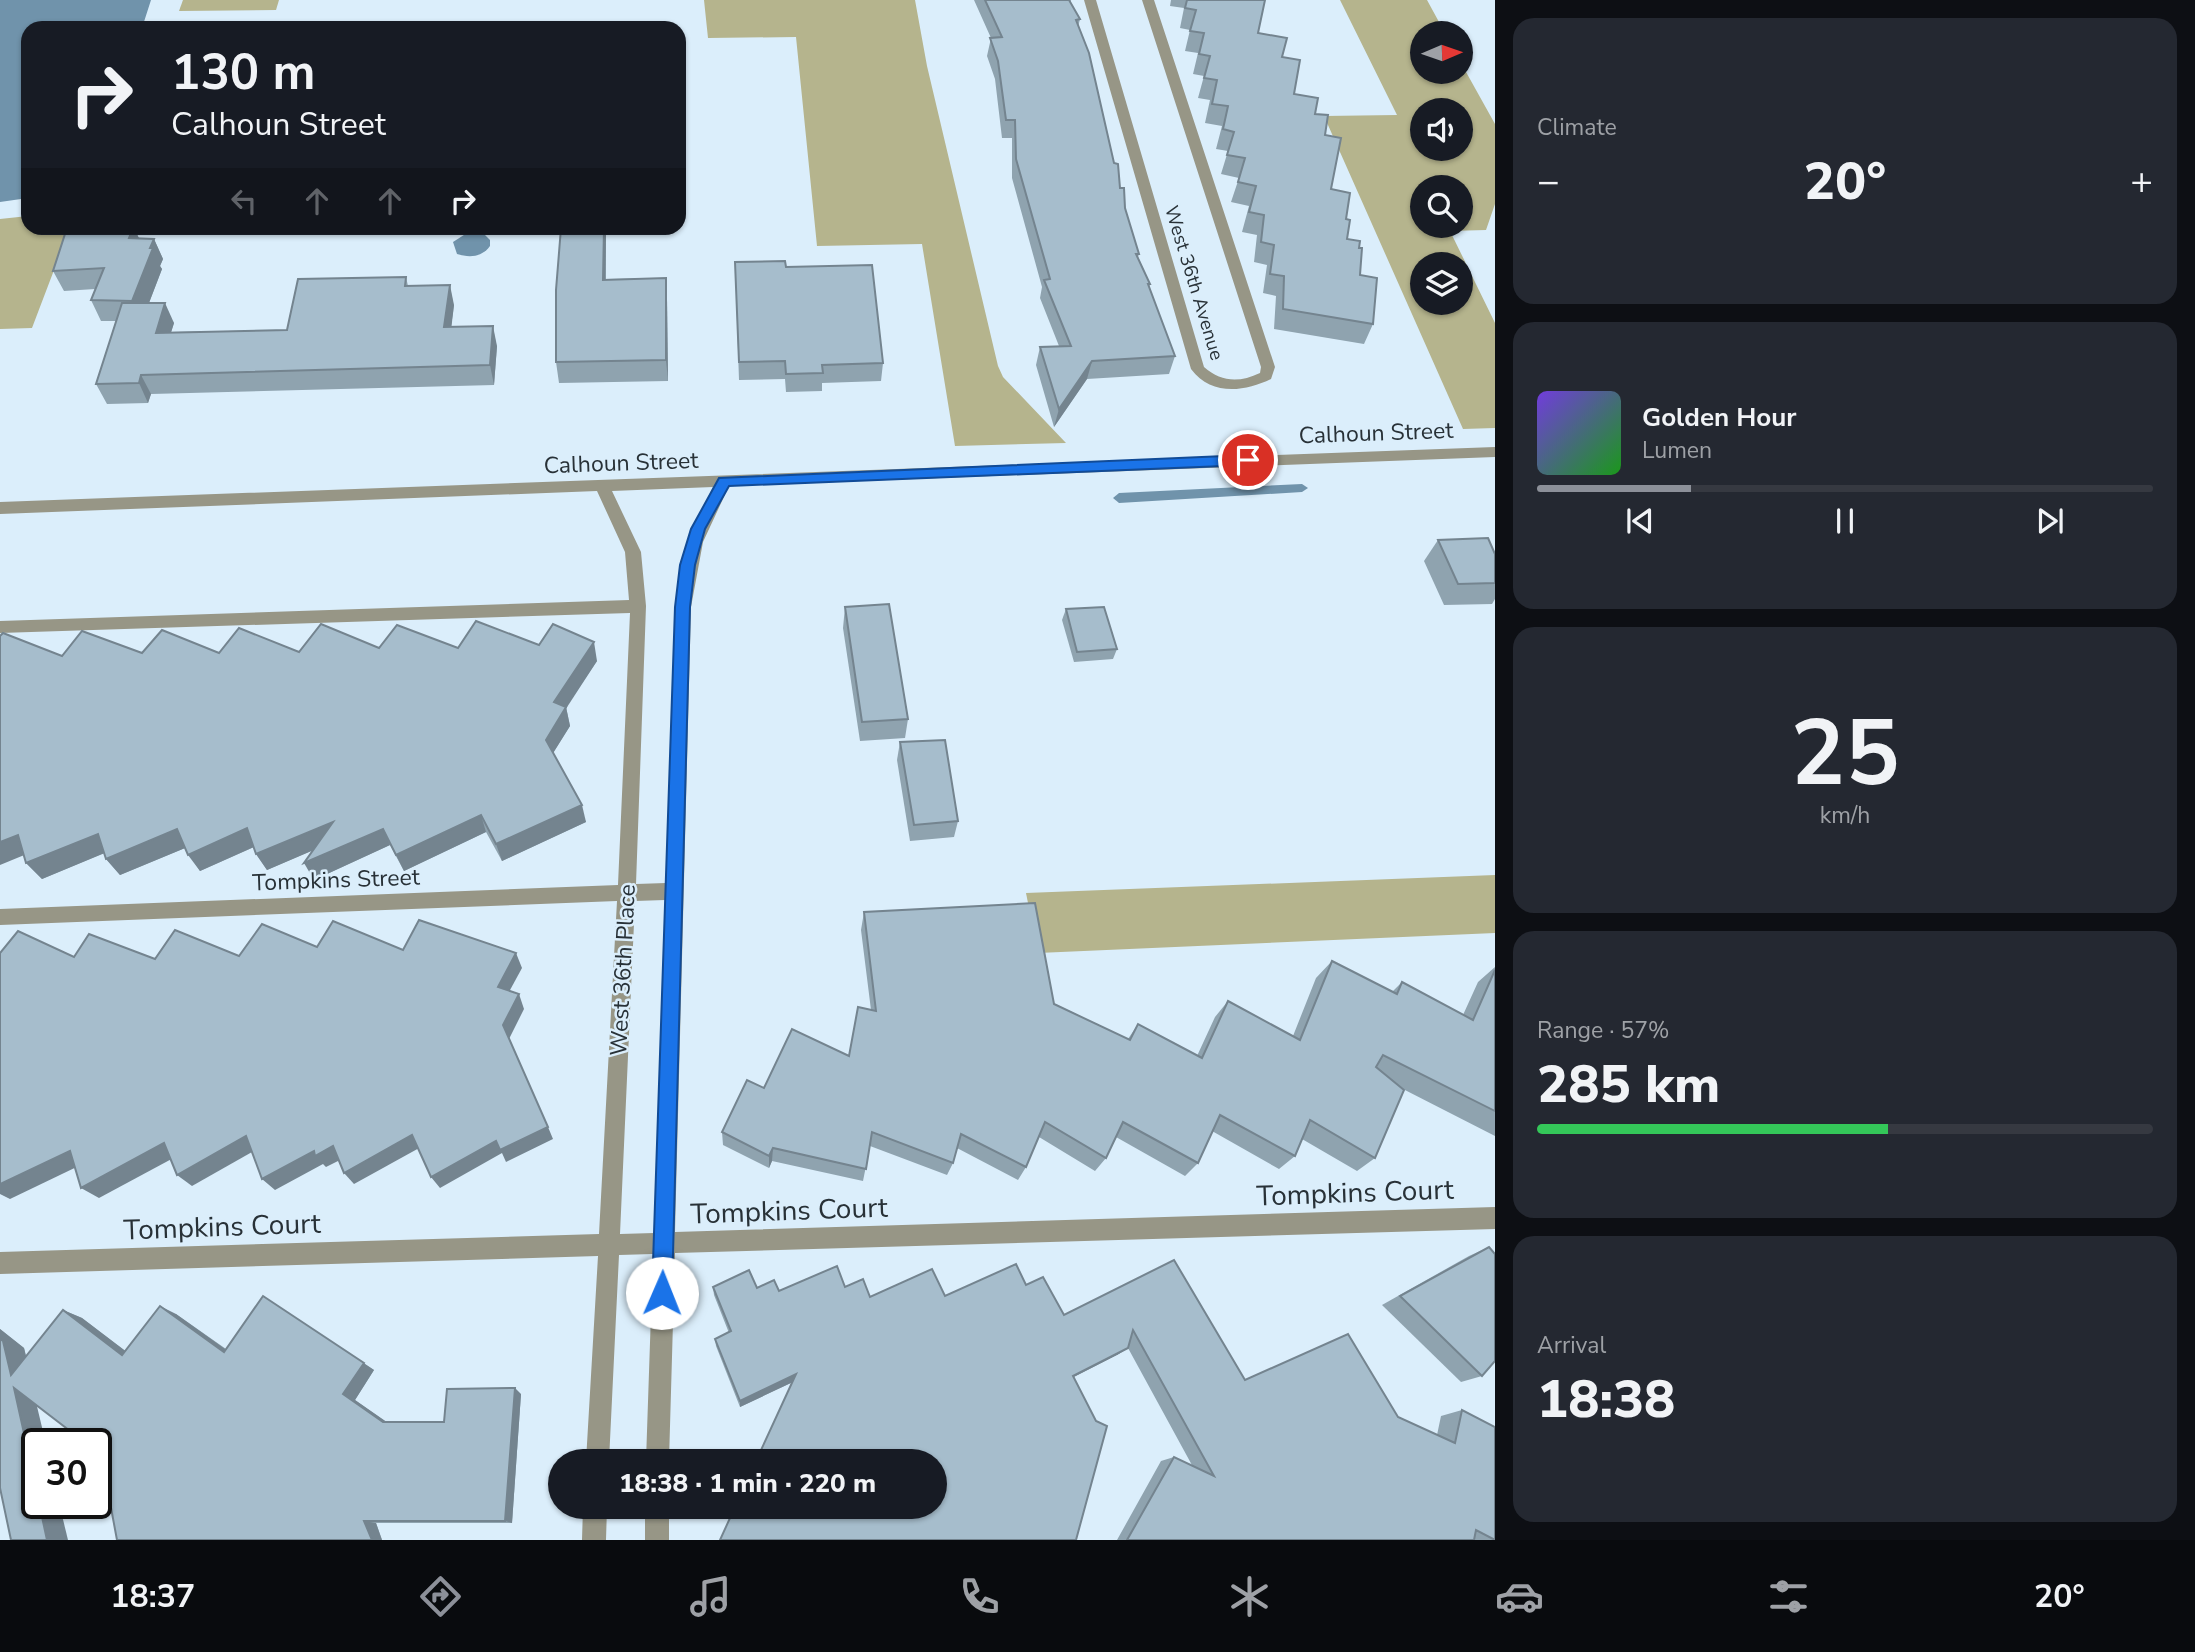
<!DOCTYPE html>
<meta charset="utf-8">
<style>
:root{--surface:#171b24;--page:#242831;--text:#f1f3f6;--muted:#9ea1a6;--line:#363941;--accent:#8c9099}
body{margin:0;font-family:"Nunito Sans",sans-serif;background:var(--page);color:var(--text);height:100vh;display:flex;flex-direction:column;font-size:26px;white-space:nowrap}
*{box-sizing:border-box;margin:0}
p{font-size:23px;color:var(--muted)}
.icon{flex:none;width:38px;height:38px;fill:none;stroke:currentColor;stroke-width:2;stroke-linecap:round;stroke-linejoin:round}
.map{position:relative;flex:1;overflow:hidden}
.details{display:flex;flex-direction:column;gap:18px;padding:18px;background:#0d0f14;width:700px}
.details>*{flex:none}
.banner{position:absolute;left:21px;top:21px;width:665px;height:214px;border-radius:21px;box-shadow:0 2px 5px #0004;background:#171b24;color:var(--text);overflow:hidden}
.needle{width:46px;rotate:88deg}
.fabs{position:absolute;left:1410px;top:21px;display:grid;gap:14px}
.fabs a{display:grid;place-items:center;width:63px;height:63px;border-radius:50%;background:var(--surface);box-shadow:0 2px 5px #0004;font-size:35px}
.speed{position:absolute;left:21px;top:1428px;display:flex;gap:14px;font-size:35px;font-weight:700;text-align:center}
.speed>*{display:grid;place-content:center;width:91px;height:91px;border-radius:50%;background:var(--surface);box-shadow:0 2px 5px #0004;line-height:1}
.speed .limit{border:4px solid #111;border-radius:10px;background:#fff;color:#111}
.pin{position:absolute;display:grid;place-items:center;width:60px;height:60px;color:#fff;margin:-30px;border:4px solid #fff;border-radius:50%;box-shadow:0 2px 7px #0007}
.me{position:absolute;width:77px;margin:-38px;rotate:1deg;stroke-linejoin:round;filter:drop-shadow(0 0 5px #0008)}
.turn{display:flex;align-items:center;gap:24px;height:147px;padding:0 35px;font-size:32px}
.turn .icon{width:91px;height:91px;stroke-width:2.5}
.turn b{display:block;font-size:49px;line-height:60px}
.lanes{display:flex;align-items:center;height:66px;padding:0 35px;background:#0003;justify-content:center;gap:35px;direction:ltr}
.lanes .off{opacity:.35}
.big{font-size:52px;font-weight:800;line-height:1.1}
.details .card{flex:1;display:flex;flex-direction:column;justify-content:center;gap:10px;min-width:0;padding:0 24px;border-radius:21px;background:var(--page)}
.details .dial{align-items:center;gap:0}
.dial b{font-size:91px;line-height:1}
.song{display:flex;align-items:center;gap:21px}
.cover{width:84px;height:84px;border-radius:10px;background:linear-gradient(135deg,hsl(260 70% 55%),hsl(120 70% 35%))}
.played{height:7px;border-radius:4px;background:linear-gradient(90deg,var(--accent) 25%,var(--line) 25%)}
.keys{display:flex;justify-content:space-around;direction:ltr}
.heat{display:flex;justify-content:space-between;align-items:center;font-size:38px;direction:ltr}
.charge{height:10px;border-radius:5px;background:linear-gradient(90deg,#34c759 57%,var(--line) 0)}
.trip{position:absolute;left:548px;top:1449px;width:399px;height:70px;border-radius:35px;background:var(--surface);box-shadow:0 2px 5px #0004;font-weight:800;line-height:70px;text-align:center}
.tabs{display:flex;height:112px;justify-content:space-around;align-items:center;background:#090b0e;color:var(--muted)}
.tabs .icon{width:49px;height:49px}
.tabs .selected{color:var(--accent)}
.tabs b{font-size:32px;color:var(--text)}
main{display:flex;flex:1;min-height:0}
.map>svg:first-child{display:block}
.forest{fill:#b5b48d;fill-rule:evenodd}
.water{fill:#7093ab}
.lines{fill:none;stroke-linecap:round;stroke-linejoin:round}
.stream{fill:#7093ab;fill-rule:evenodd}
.street{fill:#979686;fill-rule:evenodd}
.wall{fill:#8fa3af}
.shaded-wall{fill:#74848f}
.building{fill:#a6bdcc;stroke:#74848f;stroke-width:2}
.route{fill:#1a73e8;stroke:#114b97;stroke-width:2}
.labels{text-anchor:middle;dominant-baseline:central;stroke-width:5;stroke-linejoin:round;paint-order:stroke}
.far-street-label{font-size:19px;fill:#283137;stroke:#dbeefb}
.street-label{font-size:23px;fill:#283137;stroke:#dbeefb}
.near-street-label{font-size:28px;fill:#283137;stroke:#dbeefb}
</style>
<main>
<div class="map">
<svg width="1495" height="1540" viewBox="0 0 1495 1540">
<rect width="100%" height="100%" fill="#dbeefb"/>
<g class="forest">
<polygon points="183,0 279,0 276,10 179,11"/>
<polygon points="704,0 915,0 927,66 998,366 1003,377 1066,443 955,446 922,244 817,246 796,37 708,38"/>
<path d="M 1340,0 L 1427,0 L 1445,33 L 1423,33 L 1423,72 L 1461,72 L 1461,63 L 1495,124 L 1495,204 L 1486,230 L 1450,231 L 1495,323 L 1495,428 L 1463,429 L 1324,116 L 1397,115 ZM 1423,110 L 1461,110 L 1461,149 L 1423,149 ZM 1423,187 L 1461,187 L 1461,226 L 1423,226 ZM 1423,264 L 1461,264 L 1461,303 L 1423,303 Z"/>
<polygon points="28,216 28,228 70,228 32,328 0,329 0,219"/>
<polygon points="1495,875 1495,933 1038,953 1026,893"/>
</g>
<g class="water">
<polygon points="0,0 151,0 142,28 28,28 28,198 0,202"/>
<path d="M 467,233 L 485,235 L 490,240 L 490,246 C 482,257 470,258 457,254 L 453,242 Z"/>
</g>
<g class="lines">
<polygon class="stream" points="1302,484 1308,488 1302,492 1119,503 1113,498 1119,493"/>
<g class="street">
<path d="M 1084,0 L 1096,0 L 1204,367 C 1221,382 1239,383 1260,373 L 1261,367 L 1142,0 L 1154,0 L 1275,367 L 1271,379 C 1244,392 1211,396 1191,369 Z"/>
<path d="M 1495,447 L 1495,457 L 729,486 L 703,542 L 691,607 L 675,1232 L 1495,1207 L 1495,1229 L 675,1253 L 669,1461 L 646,1461 L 653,1254 L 619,1255 L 609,1461 L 586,1461 L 598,1256 L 0,1274 L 0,1252 L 599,1234 L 617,901 L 0,925 L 0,909 L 618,885 L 630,613 L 0,633 L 0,621 L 629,600 L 625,552 L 597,491 L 0,514 L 0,502 ZM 713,487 L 687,542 L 677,589 L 666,883 L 636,884 L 646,606 L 641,552 L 612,491 ZM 665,900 L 654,1233 L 620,1234 L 635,901 Z"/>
<polygon points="583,1507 607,1507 606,1540 582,1540"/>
<rect x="645" y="1507" width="24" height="33"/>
</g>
</g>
<g class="wall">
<polygon points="974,0 1071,0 1070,2 1080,19 1078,27 1125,208 1139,254 1138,257 1150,284 1149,288 1175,356 1169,374 1087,379 1054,427 1036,365 1040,347 1059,346 1040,298 1042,287 1012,178 1012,138 1002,138 995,79 987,56 991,38"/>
<polygon points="1171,0 1265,0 1258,33 1282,57 1294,94 1315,114 1325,135 1331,189 1346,219 1347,239 1359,248 1360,275 1373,324 1364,344 1274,329 1276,296 1263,293 1267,265 1254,262 1257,235 1242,232 1249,206 1231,202 1239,178 1221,174 1228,151 1216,149 1222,126 1205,123 1210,100 1198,98 1204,76 1193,74 1198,53 1185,51 1190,30 1180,28 1184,8 1170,6"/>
<polygon points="134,228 139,238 154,239 163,259 160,266 162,269 149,303 174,323 171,332 287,330 406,277 408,286 454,305 451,327 497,346 494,385 151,394 148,403 107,404 96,384 117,321 101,321 91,300 95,289 64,291 53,271 88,233"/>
<polygon points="606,235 606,279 666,278 667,299 668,381 559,383 556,362"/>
<polygon points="735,262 786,267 883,363 881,381 822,383 822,391 786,392 785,379 739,380"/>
<polygon points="1438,540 1495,554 1495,599 1492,604 1444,605 1424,561"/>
<polygon points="845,607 908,719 905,738 860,741 843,628"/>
<polygon points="1066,609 1117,649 1113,659 1074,662 1062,620"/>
<polygon points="539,645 597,661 566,707 570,726 553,753 586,822 502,861 486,832 404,871 390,845 314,880 313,850 267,870 256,854 254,847 200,871 185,848 120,875 106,859 104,853 42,879 26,863 24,855 62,656 142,653 299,652 379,648 458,648"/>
<polygon points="900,742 958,821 954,837 910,841 897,760"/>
<polygon points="864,912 1128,1039 1138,1024 1197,1056 1215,1017 1228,1001 1293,1036 1316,978 1332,961 1392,992 1402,982 1463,1015 1478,982 1495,967 1495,1136 1401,1088 1375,1158 1357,1171 1302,1139 1295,1156 1279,1169 1212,1131 1198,1163 1185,1176 1116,1137 1106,1158 1095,1171 1039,1137 1026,1167 1018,1180 957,1148 953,1163 947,1175 870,1146 863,1181 772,1161 769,1168 723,1145 722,1132 764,1088 849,1056 871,1010 861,930"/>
<polygon points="1489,1247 1482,1376 1461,1382 1382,1305 1469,1256"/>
<polygon points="1174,1260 1245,1380 1398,1417 1437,1435 1441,1416 1462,1410 1495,1540 1117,1540 1161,1461 1174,1457 1193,1467 1128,1348 1117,1355 793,1382 740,1407 716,1346 715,1339 729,1333 714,1295 713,1287 757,1288 779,1291 845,1287 870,1297 945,1296 1026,1285 1064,1315"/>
<polygon points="276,1305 374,1370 355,1400 386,1422 444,1422 521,1394 512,1523 376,1523 382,1540 101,1454 37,1406 0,1488 0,1329 24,1348 26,1356 63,1310 82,1318 125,1351 176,1314 226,1349"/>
</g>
<g class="shaded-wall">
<polygon points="133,228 134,228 142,245 129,238"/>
<polygon points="604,228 606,228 606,235 605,301 603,280"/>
<polygon points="154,239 163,259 160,266 162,269 142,321 132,301"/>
<polygon points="666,278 667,299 668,381 666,360"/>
<polygon points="450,285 454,305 449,347 444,327"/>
<polygon points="165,303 174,323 165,352 156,333"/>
<polygon points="493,326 497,346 494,385 490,365"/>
<polygon points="1092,361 1087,379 1054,427 1059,409"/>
<polygon points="141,375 151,394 148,403 139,383"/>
<polygon points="594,642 597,661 558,721 554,702"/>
<polygon points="566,707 570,726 550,758 546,740"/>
<polygon points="582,805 586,822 502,861 496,844"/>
<polygon points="481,815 486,832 404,871 396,855"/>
<polygon points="333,822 342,838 267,870 256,854"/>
<polygon points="247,828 258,845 200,871 188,855"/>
<polygon points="177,829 190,846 120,875 106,859"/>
<polygon points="383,829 390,845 314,880 304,863"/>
<polygon points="98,834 112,850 42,879 26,863"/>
<polygon points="18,835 34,851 0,865 0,842"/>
<polygon points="516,953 522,968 504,1001 498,987"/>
<polygon points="519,994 524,1009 509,1039 503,1025"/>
<polygon points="548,1127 553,1139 506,1162 502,1153 440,1188 431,1177 496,1141"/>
<polygon points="412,1135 421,1147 354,1184 344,1173"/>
<polygon points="246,1136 259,1148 192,1186 177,1175"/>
<polygon points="164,1143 179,1155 99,1198 81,1188"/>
<polygon points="333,1146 344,1158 326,1167 323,1164 275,1190 262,1179 314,1151"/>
<polygon points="773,1148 772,1161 769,1168 769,1156"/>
<polygon points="70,1151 87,1162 10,1199 0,1194 0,1184"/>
<polygon points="276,1305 374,1370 355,1400 394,1427 383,1422 343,1394"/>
<polygon points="160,1306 176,1314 239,1359 224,1352"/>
<polygon points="63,1310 82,1318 140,1362 122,1355"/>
<polygon points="0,1329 24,1348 32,1381 11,1375 0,1339"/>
<polygon points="1128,1348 1117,1355 1064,1382 1073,1376"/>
<polygon points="796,1374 795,1381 740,1407 740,1401"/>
<polygon points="14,1388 34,1394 46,1444 37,1444 37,1492"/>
<polygon points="515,1388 521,1394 512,1523 505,1521"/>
<polygon points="39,1503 59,1503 68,1540 47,1540"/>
<polygon points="364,1521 376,1523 382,1540 372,1540"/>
</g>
<g class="building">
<polygon points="985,0 1069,0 1080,19 1076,20 1089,53 1114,163 1118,164 1120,188 1124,188 1125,208 1139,254 1136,254 1150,284 1148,284 1175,356 1092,361 1059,409 1040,347 1071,346 1044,280 1050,279 1016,159 1015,120 1006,120 998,61 990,38 1002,37"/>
<polygon points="1187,0 1265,0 1258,33 1287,38 1282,57 1300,60 1294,94 1318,98 1315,114 1328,115 1325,135 1341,138 1331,189 1350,193 1346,219 1350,220 1347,239 1360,241 1359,248 1362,248 1360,275 1377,278 1373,324 1283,309 1284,276 1270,274 1274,245 1261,242 1264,215 1249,212 1256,186 1238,182 1245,158 1227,155 1234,132 1223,129 1228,106 1212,104 1217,80 1204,78 1210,56 1199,54 1204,33 1190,31 1196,10 1185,8"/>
<polygon points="89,228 133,228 129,238 154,239 150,248 153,248 132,301 91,300 104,268 53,271 65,234 88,233"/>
<polygon points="561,228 604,228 603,280 666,278 666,360 556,362 556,290"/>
<polygon points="785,261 786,267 872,265 883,363 822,365 823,373 786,374 785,361 739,362 735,262"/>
<polygon points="406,277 405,286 450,285 444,327 493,326 490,365 141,375 139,383 96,384 122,303 165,303 156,333 287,330 298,279"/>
<polygon points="1488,538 1495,554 1495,583 1458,584 1438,540"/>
<polygon points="889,604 908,719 862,722 845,607"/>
<polygon points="1104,607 1117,649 1077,652 1066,609"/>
<polygon points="476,621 539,645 553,624 594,642 554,702 566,707 546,740 582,805 496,844 481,815 396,855 383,829 304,863 333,822 256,854 247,828 188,855 177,829 106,859 98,834 26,863 18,835 0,842 0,636 3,633 62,656 82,631 142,653 162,630 219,653 239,628 299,652 321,624 379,648 397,625 458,648"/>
<polygon points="945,740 958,821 914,825 900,742"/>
<polygon points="1035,903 1054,1004 1130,1040 1138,1024 1202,1058 1228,1001 1300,1040 1332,961 1397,994 1402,982 1473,1020 1495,970 1495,1111 1383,1055 1376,1067 1404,1090 1375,1158 1310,1120 1295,1156 1220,1115 1198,1163 1123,1122 1106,1158 1045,1122 1026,1167 961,1134 953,1163 872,1132 866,1169 773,1148 769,1156 722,1132 747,1080 764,1088 792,1029 849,1056 858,1007 876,1011 864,912"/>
<polygon points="419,920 516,953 498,987 519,994 503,1025 548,1127 500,1150 496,1141 431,1177 412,1135 344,1173 333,1146 315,1156 314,1151 262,1179 246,1136 177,1175 164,1143 81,1188 70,1151 0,1184 0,953 18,931 74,957 89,934 155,959 175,930 239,956 262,924 317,947 333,921 403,950"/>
<polygon points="1489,1247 1495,1254 1495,1361 1482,1376 1400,1296"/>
<polygon points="1174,1260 1245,1380 1348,1334 1398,1417 1455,1443 1462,1410 1495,1427 1495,1540 1476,1530 1474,1540 1127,1540 1174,1457 1214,1476 1133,1330 1128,1348 1073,1376 1096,1421 1107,1426 1076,1540 720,1540 735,1507 934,1507 934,1461 756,1461 796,1374 740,1401 715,1339 731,1331 713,1287 749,1270 757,1288 774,1280 779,1291 837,1266 845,1287 863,1279 870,1297 932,1269 945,1296 1016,1264 1026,1285 1043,1277 1064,1315"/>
<polygon points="263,1296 364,1363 343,1394 383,1422 444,1422 447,1389 515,1388 505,1521 364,1521 372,1540 117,1540 101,1454 96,1451 96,1444 87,1444 14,1388 37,1492 37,1503 39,1503 47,1540 11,1540 0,1488 0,1339 3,1341 11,1375 63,1310 122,1355 160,1306 224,1352"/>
</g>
<polygon class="route" points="1248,455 1255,460 1248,465 729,486 705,529 695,565 690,607 672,1293 669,1300 662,1303 655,1300 652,1293 675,607 680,565 691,529 719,478"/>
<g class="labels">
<g class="far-street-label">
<text transform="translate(1194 283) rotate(73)">West 36th Avenue</text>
</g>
<g class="street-label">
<text transform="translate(1376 433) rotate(-2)">Calhoun Street</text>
<text transform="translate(621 463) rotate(-2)">Calhoun Street</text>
<text transform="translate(336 880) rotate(-2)">Tompkins Street</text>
<text transform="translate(623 970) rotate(-87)">West 36th Place</text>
</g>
<g class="near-street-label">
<text transform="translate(1355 1193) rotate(-2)">Tompkins Court</text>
<text transform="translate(789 1211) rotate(-2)">Tompkins Court</text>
<text transform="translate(222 1227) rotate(-2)">Tompkins Court</text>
</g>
</g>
</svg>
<div class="fabs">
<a><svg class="needle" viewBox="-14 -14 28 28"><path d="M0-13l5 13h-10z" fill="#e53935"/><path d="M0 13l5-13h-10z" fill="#9ea1a6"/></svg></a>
<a><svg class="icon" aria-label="sound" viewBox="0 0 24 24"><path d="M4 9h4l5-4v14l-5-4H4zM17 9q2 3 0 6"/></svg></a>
<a><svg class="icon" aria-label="search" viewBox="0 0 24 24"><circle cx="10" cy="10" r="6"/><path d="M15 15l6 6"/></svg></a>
<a><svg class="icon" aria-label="layers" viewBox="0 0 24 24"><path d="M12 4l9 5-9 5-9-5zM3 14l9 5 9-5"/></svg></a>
</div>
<div class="speed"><div class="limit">30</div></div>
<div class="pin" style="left:1248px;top:460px;background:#d93025"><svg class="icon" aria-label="arrive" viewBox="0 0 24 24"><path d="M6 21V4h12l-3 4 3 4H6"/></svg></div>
<svg class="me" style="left:662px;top:1293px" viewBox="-20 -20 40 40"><circle r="19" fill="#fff"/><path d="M0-13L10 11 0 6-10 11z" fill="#1a73e8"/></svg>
<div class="trip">18:38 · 1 min · 220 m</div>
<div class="banner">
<div class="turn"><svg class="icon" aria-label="right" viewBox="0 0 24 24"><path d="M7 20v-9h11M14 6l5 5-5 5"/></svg><div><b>130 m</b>Calhoun Street</div></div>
<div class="lanes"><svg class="icon off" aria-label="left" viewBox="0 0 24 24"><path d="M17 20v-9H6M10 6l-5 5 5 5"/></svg><svg class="icon off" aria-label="ahead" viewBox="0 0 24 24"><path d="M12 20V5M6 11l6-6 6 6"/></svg><svg class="icon off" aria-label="ahead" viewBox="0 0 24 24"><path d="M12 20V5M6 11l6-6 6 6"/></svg><svg class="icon" aria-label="right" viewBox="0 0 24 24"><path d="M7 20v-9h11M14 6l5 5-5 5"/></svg></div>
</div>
</div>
<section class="details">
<div class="card"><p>Climate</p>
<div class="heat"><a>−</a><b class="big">20°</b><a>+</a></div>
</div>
<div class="card">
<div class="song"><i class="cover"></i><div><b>Golden Hour</b><p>Lumen</p></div></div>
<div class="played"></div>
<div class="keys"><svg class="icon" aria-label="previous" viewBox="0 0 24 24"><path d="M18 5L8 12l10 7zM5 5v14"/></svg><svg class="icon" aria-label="pause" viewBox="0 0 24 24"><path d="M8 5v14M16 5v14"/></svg><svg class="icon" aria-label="next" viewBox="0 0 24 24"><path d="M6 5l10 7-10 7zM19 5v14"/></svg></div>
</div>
<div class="card dial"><b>25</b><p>km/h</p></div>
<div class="card"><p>Range · 57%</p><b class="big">285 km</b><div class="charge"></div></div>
<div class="card"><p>Arrival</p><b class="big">18:38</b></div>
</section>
</main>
<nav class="tabs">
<b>18:37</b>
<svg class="icon selected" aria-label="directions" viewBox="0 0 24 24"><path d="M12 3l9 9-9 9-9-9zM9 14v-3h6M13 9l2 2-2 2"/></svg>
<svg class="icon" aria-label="music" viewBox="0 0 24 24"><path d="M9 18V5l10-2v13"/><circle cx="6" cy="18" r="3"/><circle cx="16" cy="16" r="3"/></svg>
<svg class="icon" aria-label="phone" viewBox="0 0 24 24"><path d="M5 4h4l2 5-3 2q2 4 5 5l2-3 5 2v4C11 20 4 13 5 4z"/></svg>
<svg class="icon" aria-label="climate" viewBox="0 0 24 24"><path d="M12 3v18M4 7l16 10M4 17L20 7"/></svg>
<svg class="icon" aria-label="car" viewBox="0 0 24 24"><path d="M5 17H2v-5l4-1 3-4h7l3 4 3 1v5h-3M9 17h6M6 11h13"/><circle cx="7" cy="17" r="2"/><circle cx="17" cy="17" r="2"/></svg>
<svg class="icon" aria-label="filters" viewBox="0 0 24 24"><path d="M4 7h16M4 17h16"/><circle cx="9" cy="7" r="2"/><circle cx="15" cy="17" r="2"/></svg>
<b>20°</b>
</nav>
